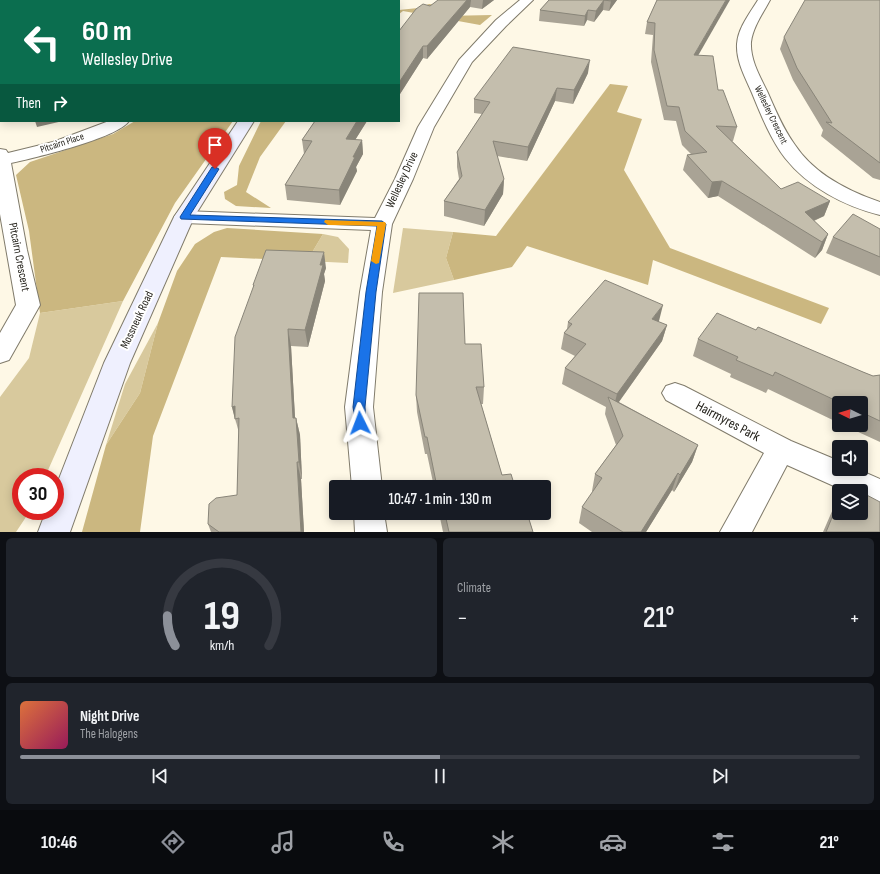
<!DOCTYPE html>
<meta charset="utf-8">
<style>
:root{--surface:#171b24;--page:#20242c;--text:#f1f3f6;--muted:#9ea1a6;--line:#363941;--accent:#8c9099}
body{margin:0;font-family:"Sofia Sans Condensed",sans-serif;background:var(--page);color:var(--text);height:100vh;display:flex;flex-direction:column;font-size:15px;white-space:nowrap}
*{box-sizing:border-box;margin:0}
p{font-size:13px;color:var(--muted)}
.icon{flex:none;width:22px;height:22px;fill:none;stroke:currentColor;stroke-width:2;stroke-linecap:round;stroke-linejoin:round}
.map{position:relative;height:532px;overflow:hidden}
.side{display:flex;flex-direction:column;gap:6px;padding:6px;background:#0d0f14;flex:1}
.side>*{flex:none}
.top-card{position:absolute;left:0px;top:0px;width:400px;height:122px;box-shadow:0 2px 10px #0003;background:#0b6e4f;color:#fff;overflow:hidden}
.needle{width:26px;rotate:275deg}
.fabs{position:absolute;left:832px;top:396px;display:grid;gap:8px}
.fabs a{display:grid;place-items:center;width:36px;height:36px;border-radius:4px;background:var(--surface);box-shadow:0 2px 10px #0003;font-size:20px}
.speed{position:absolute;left:12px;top:468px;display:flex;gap:8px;font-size:20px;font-weight:700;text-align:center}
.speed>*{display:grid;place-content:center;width:52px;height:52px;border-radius:50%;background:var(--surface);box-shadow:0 2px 10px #0003;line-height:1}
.speed .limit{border:6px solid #d22;background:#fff;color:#111}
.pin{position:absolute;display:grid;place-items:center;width:34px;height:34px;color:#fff;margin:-41px -17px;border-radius:50% 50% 50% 0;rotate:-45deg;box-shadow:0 0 4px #0007}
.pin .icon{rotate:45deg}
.me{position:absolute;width:44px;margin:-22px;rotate:357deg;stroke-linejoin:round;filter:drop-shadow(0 0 3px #0008)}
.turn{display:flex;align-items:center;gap:14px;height:84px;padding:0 16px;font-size:18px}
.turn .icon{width:52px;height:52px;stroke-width:2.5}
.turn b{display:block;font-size:28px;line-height:34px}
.then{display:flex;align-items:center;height:38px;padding:0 16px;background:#0003;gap:8px;font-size:15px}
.big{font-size:30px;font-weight:600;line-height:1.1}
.side .tile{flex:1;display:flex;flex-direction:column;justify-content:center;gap:6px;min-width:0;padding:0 14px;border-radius:6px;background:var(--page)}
.side .dial{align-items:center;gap:0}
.dial svg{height:104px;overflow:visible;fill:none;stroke:var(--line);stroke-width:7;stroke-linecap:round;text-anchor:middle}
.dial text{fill:var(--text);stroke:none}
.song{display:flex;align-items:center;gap:12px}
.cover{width:48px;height:48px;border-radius:6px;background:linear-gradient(135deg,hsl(20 70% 55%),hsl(330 70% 35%))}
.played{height:4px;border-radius:2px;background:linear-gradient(90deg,var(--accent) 50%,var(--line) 50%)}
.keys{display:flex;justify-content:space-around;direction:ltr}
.heat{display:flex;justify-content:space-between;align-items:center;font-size:22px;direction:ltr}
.side .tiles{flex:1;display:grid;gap:6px;grid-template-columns:1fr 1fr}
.tile:last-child{grid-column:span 2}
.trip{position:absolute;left:329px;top:480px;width:222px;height:40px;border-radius:4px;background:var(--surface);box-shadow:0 2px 10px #0003;font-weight:600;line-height:40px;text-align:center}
.menu{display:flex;height:64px;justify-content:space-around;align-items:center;background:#090b0e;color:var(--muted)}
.menu .icon{width:28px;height:28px}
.menu .active{color:var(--accent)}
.menu b{font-size:18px;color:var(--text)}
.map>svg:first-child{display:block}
.green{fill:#d8c99d}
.forest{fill:#cbb780}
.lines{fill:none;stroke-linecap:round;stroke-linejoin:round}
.street-casing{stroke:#807b6b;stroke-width:2}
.secondary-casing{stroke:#807b6b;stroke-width:2}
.street{fill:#fff;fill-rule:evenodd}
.secondary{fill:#eff0fe;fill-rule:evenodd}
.wall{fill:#a9a395}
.shaded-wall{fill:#898579}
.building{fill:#c4bead;stroke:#898579}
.route{fill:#1a73e8;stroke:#114b97}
.slow{fill:#f59e0b}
.labels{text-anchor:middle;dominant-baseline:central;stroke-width:4;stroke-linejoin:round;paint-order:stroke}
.far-street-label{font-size:10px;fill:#26241d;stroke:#fff}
.street-label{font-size:12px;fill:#26241d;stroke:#fff}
.near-street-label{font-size:14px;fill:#26241d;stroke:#fff}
</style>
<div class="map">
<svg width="880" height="532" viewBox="0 0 880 532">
<rect width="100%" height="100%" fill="#fef8e6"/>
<g class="green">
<polygon points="403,228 453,232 446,258 454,280 393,293"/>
<polygon points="323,234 338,237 349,249 348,263 307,261"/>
<polygon points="123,301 45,477 21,477 21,511 30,511 16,532 0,532 0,397 29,358 40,313"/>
<polygon points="158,323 140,393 106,445 125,384"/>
</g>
<g class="forest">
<polygon points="429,4 438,5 444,16 492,15 480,25 403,11 399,14 399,10 418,8"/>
<polygon points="610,84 628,86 617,112 642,119 624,170 670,248 829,308 821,324 653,260 648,285 527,246 512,267 454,280 446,258 453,232 496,236"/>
<polygon points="135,121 233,121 175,203 123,301 40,313 29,231 16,175 30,162 113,134"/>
<polygon points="261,121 286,121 260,157 246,192 271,208 236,206 225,199 224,192 237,185 239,166"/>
<polygon points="227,228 323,234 307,261 221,257 153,436 140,532 82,532 106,445 140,393 158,323 177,271 195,244 214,232"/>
</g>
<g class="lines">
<defs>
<g id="street">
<polygon points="325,0 339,0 325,1"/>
<polygon points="520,0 533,0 506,26 472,62 434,127 413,179 392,224 382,292 373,407 382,487 352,487 345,407 360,292 371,230 184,223 177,221 174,217 177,213 184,211 375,218 395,179 418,127 459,60 496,20"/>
<path d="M 758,0 L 770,0 C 763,13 753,27 751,42 C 750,59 759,75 767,91 C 775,109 783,129 795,145 C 814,174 848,191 880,202 L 880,215 C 844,206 808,187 785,158 C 770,138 761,115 752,93 C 745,77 736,61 737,44 C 738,28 750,13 758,0 Z"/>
<path d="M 109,121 L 129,121 C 118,138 34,158 11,163 L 27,250 L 40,305 L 9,360 L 0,363 L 0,333 L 16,305 L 0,214 L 0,149 L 6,150 L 8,153 L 53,142 Z"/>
<polygon points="675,383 684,386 791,441 839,461 839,469 857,469 880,479 880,506 861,498 861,491 845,491 787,465 752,532 720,532 764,453 666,400 662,393 666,386"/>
<polygon points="354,513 384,513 387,532 355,532"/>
</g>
<g id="secondary">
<polygon points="370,0 383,0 370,1"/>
<polygon points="238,121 254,121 194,217 130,363 70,532 38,532 46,511 55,511 55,489 104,363 174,217"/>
</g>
</defs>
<use href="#street" class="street-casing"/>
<use href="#secondary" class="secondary-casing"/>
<use href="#street" class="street"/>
<use href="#secondary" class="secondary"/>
</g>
<g class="wall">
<polygon points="438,0 494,0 482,9 470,7 427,59 423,58 400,94 399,94 399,31"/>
<polygon points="549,0 617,0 609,11 603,10 594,22 587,20 584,26 539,21 540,10"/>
<polygon points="657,0 698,55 718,90 737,127 733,141 732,141 781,189 830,201 824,216 814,221 828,234 822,250 815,258 718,196 708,198 683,170 687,155 691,154 682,145 676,121 664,120 651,62 653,35 645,34 647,22"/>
<polygon points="880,0 880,180 873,178 821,136 823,130 793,80 780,49 784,37"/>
<polygon points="588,73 573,104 555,101 527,161 497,156 504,179 503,194 484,226 444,216 444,201 459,179 457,167 457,152 482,114 474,113 474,99"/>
<polygon points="315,121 367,121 355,140 362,140 363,154 356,167 357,171 340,205 287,200 285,185 304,154 302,140"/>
<polygon points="880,229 880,276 826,253 833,237"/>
<polygon points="326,268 324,274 325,281 308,347 291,346 295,418 296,418 300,435 302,479 301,479 304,532 211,532 208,524 237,495 239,433 232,407 253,288 253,285"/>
<polygon points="659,321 658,322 667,325 662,341 619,402 698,445 692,462 674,492 672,490 646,532 592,532 579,523 582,507 593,492 592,491 595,474 616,445 605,414 606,407 562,384 565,368 575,356 561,349 564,333 567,329 568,322"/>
<polygon points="756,330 863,372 873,376 880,375 880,442 843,425 861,425 861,403 839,403 839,423 768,389 766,393 730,377 731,374 693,356 698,339"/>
<polygon points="465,344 484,387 483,404 481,404 502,475 515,487 434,487 427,454 425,454 417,412 416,395"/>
<polygon points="839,497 839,513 880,532 823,532 836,502"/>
<polygon points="439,513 527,513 533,532 443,532"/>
</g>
<g class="shaded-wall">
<polygon points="55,0 104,0 99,1 50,1"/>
<polygon points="467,0 471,0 470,7 427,59 427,46"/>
<polygon points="483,0 494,0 482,9"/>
<polygon points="604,0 603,10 594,22 596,11"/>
<polygon points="611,0 617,0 609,11 611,1"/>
<polygon points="726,0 730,0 691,68 694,55"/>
<polygon points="588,10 587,20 584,26 585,16"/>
<polygon points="423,46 423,58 400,94 400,81"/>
<polygon points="590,60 588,73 573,104 574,90"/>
<polygon points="557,88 555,101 527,161 528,147"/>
<polygon points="35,121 63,121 37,127"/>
<polygon points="357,121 367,121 347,153 346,139"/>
<polygon points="362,140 363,154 356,167 357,171 340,205 339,190 353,157"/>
<polygon points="504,179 503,194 484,226 485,210"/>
<polygon points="722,181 718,196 708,198 712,182"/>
<polygon points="830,201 824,216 799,227 805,212"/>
<polygon points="828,234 822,250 815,258 822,242"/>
<polygon points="324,252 326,268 324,274 325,281 308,347 305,330 320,265"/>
<polygon points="663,305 659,321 648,335 652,319"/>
<polygon points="667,325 662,341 613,410 617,394"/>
<polygon points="288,329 291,346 296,435 293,418"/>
<polygon points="235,406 235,419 236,424 232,407"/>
<polygon points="296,418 300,435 302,479 299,462"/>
<polygon points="698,445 692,462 674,492 680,475"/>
<polygon points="297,462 301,479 304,532 301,532"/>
<polygon points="678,473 672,490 646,532 641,532"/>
</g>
<g class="building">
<polygon points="0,0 55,0 50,1 1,1 1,38 0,34"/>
<polygon points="230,0 249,0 249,1 228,1"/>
<polygon points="438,0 467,0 427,46 423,46 400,81 399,81 399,31 416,9 423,4 430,6"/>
<polygon points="549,0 611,0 611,1 604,0 596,11 588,10 585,16 540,10"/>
<polygon points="657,0 726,0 694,55 713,56 718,90 723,90 737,127 716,126 781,189 798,182 830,201 805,212 828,234 822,242 722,181 712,182 687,155 707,152 685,131 679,107 667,106 654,50 655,23 647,22"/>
<polygon points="805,0 880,0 880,163 826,122 832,123 797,68 784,37"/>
<polygon points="513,47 590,60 574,90 557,88 528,147 493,141 504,179 485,210 444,201 462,176 457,152 490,102 474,99"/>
<polygon points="315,121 357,121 346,139 362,140 353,157 355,157 339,190 285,185 312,141 302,140"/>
<polygon points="853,214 880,229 880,257 833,237"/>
<polygon points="266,250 324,252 320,265 323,265 305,330 288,329 293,418 296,418 299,462 297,462 301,532 219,532 208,524 209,504 216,498 237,495 239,418 235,419 235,406 232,407 235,337 254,285 253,285"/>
<polygon points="605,280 663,305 652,319 667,325 617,394 565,368 586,344 564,333 572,324 568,322"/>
<polygon points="419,293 463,293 465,344 481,344 484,387 476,387 502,475 511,474 515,487 437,487 427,437 425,437 416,395"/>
<polygon points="717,313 756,330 758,327 863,372 873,376 880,375 880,421 861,412 861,403 841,403 775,372 773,376 736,360 738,357 698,339"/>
<polygon points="608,397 698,445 680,475 678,473 641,532 623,532 582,507 602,478 595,474 623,436"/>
<polygon points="846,485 858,491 843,491"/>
<polygon points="861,492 880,502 880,532 826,532 839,501 839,513 861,513"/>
<polygon points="442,513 527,513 533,532 449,532 445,514 443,515"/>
</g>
<polygon class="route" points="212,167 215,167 219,169 190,215 382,221 386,224 376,292 365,407 366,423 365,427 360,428 356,427 353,407 366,292 377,226 181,219 180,217"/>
<polygon class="slow" points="325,220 385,222 386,224 379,263 376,264 371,261 377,226 328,225 324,222"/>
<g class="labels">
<g class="far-street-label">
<text transform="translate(771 115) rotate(64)">Wellesley Crescent</text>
<text transform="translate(62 143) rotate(-18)">Pitcairn Place</text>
</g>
<g class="street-label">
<text transform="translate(402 180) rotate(-65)">Wellesley Drive</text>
<text transform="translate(19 257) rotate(79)">Pitcairn Crescent</text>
<text transform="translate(137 320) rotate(-65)">Mossneuk Road</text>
</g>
<g class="near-street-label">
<text transform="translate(728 421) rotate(28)">Hairmyres Park</text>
</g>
</g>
</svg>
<div class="fabs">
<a><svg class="needle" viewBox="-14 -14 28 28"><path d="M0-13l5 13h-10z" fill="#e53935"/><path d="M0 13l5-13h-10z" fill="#9ea1a6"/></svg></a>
<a><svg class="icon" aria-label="sound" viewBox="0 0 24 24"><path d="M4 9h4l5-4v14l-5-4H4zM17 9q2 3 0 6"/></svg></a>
<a><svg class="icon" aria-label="layers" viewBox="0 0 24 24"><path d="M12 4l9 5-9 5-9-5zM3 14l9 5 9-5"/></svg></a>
</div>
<div class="speed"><div class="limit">30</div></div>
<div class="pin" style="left:215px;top:169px;background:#d93025"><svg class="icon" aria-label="arrive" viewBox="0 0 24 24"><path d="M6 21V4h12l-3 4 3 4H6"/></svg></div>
<svg class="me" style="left:360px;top:423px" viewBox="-20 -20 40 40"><path d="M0-17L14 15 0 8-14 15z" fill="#1a73e8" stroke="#fff" stroke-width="4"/></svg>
<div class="trip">10:47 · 1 min · 130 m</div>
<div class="top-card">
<div class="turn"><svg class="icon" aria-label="left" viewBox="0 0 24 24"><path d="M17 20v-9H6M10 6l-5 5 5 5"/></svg><div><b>60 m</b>Wellesley Drive</div></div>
<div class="then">Then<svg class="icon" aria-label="right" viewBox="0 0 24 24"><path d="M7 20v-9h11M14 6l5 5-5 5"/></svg></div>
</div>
</div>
<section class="side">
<div class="tiles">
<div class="tile dial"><svg viewBox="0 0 100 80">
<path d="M14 69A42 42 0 1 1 86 69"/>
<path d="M14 69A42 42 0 0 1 8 46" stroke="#8c9099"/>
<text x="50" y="56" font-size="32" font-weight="700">19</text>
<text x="50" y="72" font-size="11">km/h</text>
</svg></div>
<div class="tile"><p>Climate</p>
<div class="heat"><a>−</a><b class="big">21°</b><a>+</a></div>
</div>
<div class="tile">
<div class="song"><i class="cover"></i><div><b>Night Drive</b><p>The Halogens</p></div></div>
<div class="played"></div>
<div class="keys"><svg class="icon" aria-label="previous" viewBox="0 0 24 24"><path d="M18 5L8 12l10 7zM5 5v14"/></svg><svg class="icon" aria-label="pause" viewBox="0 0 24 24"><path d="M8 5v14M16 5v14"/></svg><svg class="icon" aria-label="next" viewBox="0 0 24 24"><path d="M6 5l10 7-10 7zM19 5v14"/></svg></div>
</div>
</div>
</section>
<nav class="menu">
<b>10:46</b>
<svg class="icon active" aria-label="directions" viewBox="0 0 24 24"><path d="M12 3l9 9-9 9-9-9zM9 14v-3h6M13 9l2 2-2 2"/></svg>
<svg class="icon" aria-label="music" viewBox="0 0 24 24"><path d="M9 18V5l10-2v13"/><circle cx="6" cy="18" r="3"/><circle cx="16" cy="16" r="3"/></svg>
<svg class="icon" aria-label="phone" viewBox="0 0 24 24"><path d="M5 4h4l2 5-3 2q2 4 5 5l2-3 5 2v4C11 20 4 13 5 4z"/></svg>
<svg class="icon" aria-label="climate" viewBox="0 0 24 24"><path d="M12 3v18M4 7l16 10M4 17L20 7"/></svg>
<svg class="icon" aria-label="car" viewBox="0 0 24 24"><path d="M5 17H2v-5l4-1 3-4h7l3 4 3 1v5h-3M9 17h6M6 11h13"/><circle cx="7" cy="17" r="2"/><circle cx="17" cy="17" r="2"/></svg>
<svg class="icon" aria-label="filters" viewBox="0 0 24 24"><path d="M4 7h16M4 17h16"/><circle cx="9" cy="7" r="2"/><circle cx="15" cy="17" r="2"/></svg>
<b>21°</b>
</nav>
